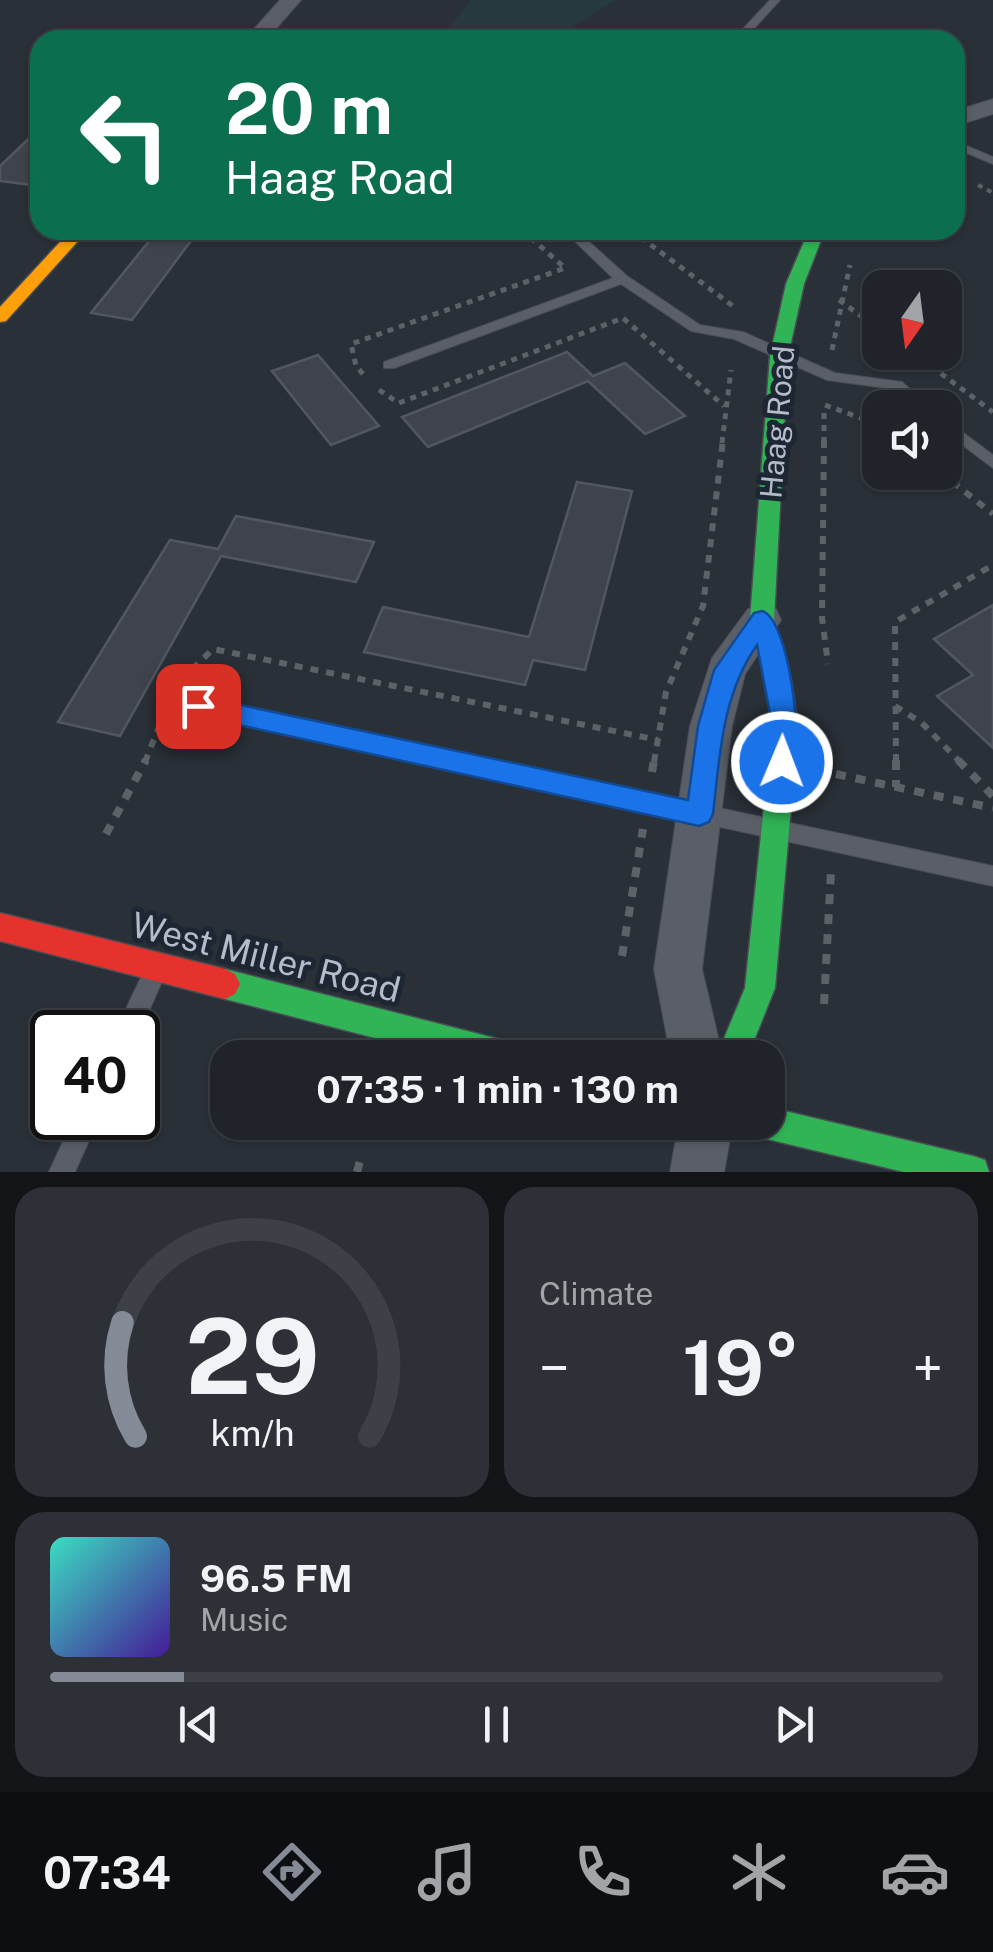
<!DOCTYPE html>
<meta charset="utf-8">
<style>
:root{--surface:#20242a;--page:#2d3036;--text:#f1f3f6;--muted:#a2a4a8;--line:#3d4147;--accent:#848b96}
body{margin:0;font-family:"Public Sans",sans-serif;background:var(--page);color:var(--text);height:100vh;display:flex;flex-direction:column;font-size:38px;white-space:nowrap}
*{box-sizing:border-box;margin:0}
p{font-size:32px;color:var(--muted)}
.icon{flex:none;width:55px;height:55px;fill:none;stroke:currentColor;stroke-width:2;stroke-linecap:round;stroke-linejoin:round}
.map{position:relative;height:1172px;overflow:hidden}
.details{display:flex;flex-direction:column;gap:15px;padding:15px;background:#121417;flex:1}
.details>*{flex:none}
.banner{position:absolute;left:30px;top:30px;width:935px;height:210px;border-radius:30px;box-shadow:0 2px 8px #0004,0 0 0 2px var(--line);background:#0b6e4f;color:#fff;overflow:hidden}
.needle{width:65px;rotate:194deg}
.controls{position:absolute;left:862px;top:270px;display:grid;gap:20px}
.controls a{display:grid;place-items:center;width:100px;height:100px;border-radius:20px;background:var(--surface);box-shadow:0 2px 8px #0004,0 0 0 2px var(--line);font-size:50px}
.speed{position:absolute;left:30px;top:1010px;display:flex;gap:20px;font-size:50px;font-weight:700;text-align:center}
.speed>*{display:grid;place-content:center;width:130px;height:130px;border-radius:50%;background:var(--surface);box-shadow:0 2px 8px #0004,0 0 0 2px var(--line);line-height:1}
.speed .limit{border:5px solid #111;border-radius:15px;background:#fff;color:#111}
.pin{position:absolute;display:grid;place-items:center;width:85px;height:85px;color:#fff;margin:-42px;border-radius:20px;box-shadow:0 5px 15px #0006}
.me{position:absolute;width:110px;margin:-55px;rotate:1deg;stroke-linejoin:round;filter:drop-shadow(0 0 8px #0008)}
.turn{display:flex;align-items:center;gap:35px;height:210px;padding:0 30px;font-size:45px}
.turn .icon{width:130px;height:130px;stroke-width:2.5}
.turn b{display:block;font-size:70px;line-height:85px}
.big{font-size:75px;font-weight:700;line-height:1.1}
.details .tile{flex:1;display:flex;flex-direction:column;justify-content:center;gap:15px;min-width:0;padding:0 35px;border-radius:30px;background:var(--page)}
.details .dial{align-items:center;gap:0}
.dial svg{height:260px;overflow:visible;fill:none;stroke:var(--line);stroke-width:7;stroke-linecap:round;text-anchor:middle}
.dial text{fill:var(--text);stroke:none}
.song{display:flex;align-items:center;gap:30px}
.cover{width:120px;height:120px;border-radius:15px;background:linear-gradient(135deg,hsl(170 70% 55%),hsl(260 70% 35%))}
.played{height:10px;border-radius:5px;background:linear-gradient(90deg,var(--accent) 15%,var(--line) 15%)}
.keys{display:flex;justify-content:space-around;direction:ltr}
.heat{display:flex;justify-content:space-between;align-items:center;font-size:55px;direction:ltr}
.details .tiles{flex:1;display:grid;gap:15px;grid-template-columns:1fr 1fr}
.tile:last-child{grid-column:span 2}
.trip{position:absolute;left:210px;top:1040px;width:575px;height:100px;border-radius:30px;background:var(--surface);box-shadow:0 2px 8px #0004,0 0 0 2px var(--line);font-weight:700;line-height:100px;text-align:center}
.dock{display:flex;height:160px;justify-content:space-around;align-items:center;background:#0d0e11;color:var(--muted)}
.dock .icon{width:70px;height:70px}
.dock .current{color:var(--accent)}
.dock b{font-size:45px;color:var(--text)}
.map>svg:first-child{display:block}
.green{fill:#273a3e}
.building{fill:#3f444c;stroke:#52575f;stroke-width:2.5}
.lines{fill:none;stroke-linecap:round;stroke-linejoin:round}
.lane-casing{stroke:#484c55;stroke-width:2}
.street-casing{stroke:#484c55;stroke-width:2}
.fast-casing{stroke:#484c55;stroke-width:3}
.slow-casing{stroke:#484c55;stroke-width:3}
.jam-casing{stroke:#484c55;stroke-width:3}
.path-far3{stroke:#5c6268;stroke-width:4;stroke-dasharray:5 5;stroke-linecap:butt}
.path-far2{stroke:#5c6268;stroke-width:5;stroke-dasharray:6 6;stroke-linecap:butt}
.path-far1{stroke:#5c6268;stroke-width:6;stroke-dasharray:8 8;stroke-linecap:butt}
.path{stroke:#5c6268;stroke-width:8;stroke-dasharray:10 10;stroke-linecap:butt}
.lane{fill:#5a5e66;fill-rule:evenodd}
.street{fill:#5a5e66;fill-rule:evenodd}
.fast{fill:#30b455;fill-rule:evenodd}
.slow{fill:#ff9f0a;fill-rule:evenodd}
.jam{fill:#e5322d;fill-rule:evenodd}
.route{fill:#1a73e8;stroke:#114b97;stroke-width:2.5}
.labels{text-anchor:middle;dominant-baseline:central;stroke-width:10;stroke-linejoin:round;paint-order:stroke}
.street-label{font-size:30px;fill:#b4bcc9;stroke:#1d2633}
.near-street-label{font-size:35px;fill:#b4bcc9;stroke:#1d2633}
</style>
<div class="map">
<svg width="993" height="1172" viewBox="0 0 993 1172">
<rect width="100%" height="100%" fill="#2a3038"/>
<polygon class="green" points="471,0 616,0 551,40 440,40"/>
<g class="building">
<polygon points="40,128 40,186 0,181 0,166"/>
<polygon points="158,230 199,230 132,320 91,313"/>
<polygon points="567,352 593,376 625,363 685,416 645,434 588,381 428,447 402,417"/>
<polygon points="318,355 379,426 331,445 272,371"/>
<polygon points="577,482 632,491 585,670 533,660 525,685 364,652 383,607 529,637"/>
<polygon points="236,516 374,542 356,582 221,556 120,736 58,722 170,540 218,549"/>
<polygon points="993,605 993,748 937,696 973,675 934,639"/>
</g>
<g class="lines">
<defs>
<g id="lane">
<polygon points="770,0 780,0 750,33 749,40 739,40 742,30"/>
<polygon points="955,141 993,157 993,164 955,148"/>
<polygon points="563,230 576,230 627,276 700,325 743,332 835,373 902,382 932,408 915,408 893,389 827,380 734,339 691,331 621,284 394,368 384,368 384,362 613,278"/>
<polygon points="945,419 993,455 993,468 945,432"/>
<polygon points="199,698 993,866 993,886 199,714 192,712 189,706 192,700"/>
<polygon points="152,968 160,971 163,979 138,1036 138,1032 115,1032 144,971"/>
<polygon points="74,1118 99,1118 75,1172 49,1172"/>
</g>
<g id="street">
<polygon points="280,0 301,0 266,40 244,40"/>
<polygon points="993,99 993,114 955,126 955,111"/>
<polygon points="762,605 776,609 781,620 745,674 732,726 702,969 723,1058 671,1058 654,969 690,726 712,658 748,609"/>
<polygon points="679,1122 733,1122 724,1172 670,1172"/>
</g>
<g id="fast">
<polygon points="809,230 825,230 804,284 788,356 774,620 791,680 798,729 775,988 747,1058 716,1058 745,988 772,729 767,680 750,620 770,356 786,284"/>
<polygon points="225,969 514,1043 525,1047 529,1058 452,1058 225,999 215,994 210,984 215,974"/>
<polygon points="768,1107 973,1156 985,1160 989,1172 904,1172 763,1138 752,1133 747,1122 768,1122"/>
</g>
<polygon id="slow" points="71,230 88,230 6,321 0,322 0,307"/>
<polygon id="jam" points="0,913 225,969 235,974 240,984 235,994 225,999 0,941"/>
</defs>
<use href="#lane" class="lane-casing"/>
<use href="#street" class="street-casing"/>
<use href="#fast" class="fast-casing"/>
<use href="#slow" class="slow-casing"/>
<use href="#jam" class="jam-casing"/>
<polyline class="path-far3" points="978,185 993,193"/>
<g class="path-far2">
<polyline points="632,230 643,239"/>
<polyline points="668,230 643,239 733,306"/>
<polyline points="839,300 880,330"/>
<polyline points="832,350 850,265"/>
<polyline points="912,352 993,412"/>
<polyline points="363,374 356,366 351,344 565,268 522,230"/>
<polyline points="379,390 399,403 623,318 724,406"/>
<polyline points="825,405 880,425"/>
<polyline points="722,443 731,370"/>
<polyline points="824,443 824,407"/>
</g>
<g class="path-far1">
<polyline points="824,440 822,618 828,664"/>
<polyline points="940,472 993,514"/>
<polyline points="181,680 213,649 658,740"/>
<polyline points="895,706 922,723 960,762"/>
<polyline points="145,762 168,704"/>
<polyline points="654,762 666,692 703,606 723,440"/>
<polyline points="896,762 895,622 993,565"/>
</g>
<g class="path">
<polyline points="896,760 896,787"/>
<polyline points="958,760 993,796"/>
<polyline points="652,772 654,760"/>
<polyline points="836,774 993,808"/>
<polyline points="106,834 146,760"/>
<polyline points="622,956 643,829"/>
<polyline points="824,1004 831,871"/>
<polyline points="357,1172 361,1157"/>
</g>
<use href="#lane" class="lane"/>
<use href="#street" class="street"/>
<use href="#fast" class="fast"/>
<use href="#slow" class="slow"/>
<use href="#jam" class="jam"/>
</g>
<path class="route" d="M 762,611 C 789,619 804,744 792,770 L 773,770 L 770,762 L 773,729 L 757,645 C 722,695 720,754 713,814 L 709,822 L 699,826 L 198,716 L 186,706 L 198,696 L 688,800 L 698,726 L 714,670 L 754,613 Z"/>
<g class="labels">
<g class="street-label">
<text transform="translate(777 422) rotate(-85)">Haag Road</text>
</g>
<g class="near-street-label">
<text transform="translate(266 957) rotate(14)">West Miller Road</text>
</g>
</g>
</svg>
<div class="controls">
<a><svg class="needle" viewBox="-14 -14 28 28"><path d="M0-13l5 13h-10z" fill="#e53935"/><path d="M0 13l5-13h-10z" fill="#a2a4a8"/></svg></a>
<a><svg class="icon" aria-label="sound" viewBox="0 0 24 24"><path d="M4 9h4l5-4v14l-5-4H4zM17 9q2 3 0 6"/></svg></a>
</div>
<div class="speed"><div class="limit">40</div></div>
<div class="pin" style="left:198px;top:706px;background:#d93025"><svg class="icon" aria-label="arrive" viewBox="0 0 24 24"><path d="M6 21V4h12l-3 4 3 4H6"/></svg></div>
<svg class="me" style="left:782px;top:762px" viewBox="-20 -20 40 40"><circle r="17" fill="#1a73e8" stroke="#fff" stroke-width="3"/><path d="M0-11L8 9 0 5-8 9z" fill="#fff"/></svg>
<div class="trip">07:35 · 1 min · 130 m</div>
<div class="banner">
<div class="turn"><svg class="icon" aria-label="left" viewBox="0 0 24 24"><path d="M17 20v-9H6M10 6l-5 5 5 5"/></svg><div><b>20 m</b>Haag Road</div></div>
</div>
</div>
<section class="details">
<div class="tiles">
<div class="tile dial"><svg viewBox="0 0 100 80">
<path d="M14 69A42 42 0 1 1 86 69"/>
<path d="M14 69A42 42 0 0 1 10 34" stroke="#848b96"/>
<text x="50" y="56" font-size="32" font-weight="700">29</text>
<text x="50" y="72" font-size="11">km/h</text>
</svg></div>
<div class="tile"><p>Climate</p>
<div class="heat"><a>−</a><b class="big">19°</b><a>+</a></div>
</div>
<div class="tile">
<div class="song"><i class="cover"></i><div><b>96.5 FM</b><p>Music</p></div></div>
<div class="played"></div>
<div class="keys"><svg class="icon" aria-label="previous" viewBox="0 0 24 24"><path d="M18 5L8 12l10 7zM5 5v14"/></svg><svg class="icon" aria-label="pause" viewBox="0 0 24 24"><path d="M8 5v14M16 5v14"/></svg><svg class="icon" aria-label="next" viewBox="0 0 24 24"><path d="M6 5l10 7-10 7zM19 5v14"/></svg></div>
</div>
</div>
</section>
<nav class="dock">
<b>07:34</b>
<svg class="icon current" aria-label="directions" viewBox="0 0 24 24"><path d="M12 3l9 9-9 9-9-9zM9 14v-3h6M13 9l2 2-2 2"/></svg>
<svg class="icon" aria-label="music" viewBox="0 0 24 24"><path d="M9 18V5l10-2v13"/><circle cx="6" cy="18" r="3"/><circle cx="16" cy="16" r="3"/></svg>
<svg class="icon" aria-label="phone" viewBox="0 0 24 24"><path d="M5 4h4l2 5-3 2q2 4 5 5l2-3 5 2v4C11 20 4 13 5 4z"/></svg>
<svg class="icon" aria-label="climate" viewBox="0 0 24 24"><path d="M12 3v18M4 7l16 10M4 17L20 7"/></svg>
<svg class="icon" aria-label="car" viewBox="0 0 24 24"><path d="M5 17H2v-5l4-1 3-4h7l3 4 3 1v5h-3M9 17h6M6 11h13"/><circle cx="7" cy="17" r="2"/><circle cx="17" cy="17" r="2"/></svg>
</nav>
